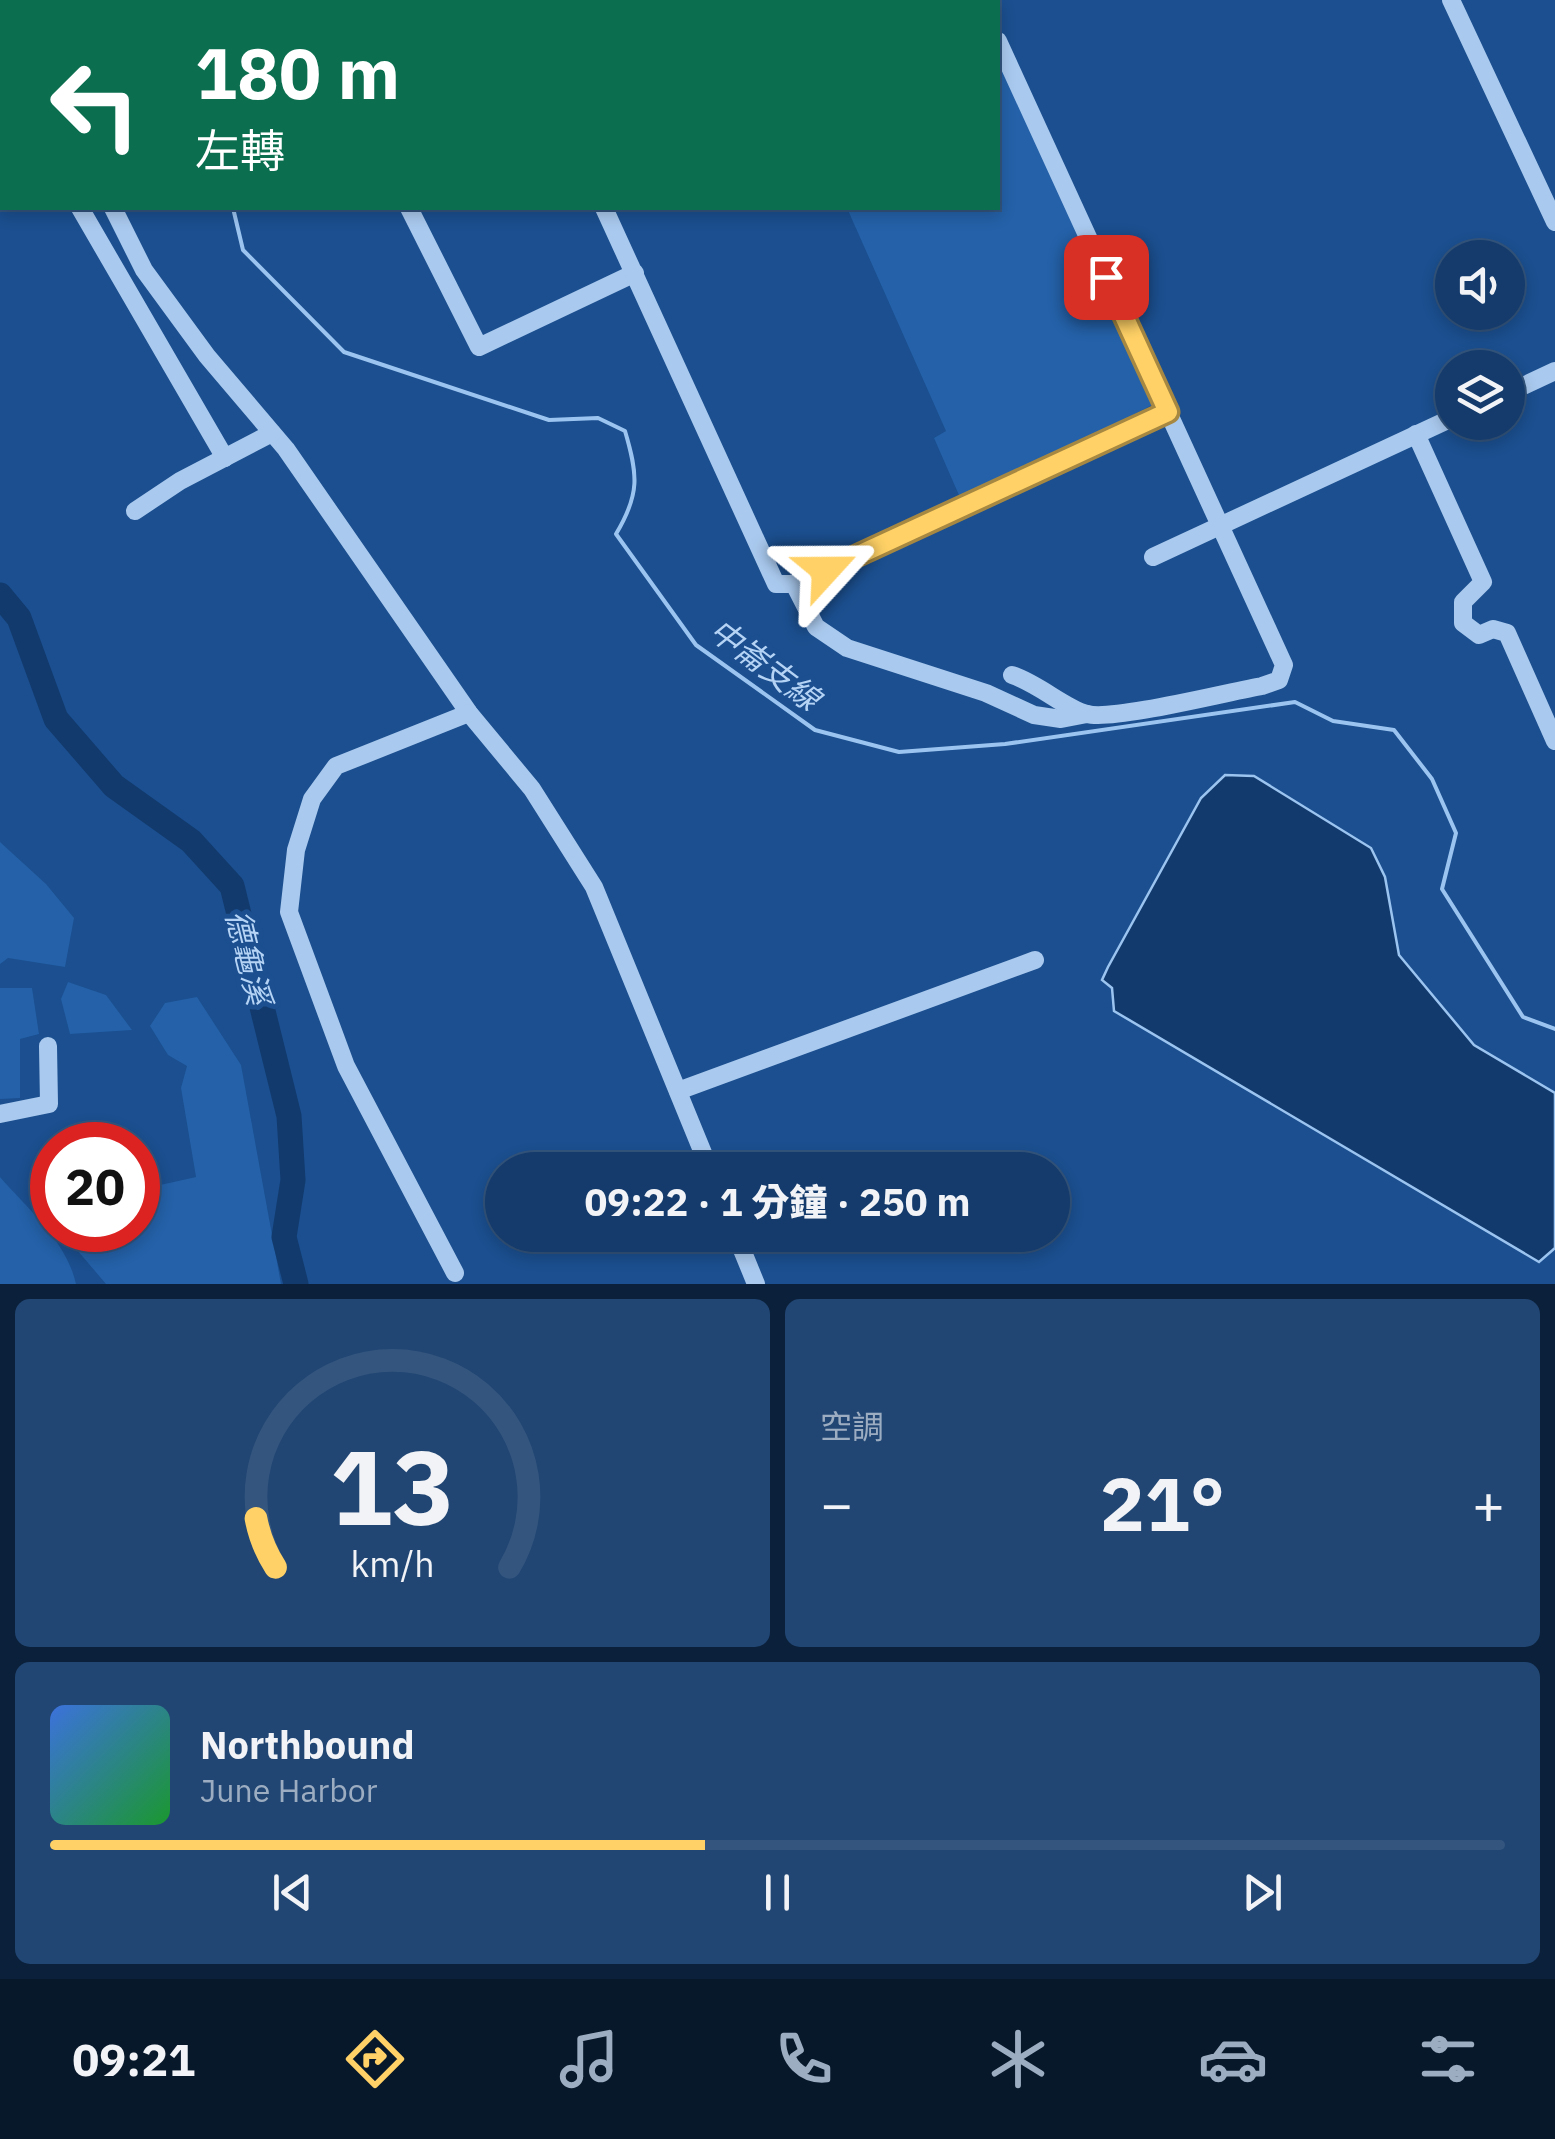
<!DOCTYPE html>
<html lang="zh-TW">
<meta charset="utf-8">
<style>
:root{--surface:#143b6b;--page:#214673;--text:#f1f3f6;--muted:#9dadc1;--line:#33557e;--accent:#ffd166}
body{margin:0;font-family:"IBM Plex Sans","Noto Sans TC",sans-serif;background:var(--page);color:var(--text);height:100vh;display:flex;flex-direction:column;font-size:38px;white-space:nowrap}
*{box-sizing:border-box;margin:0}
p{font-size:32px;color:var(--muted)}
.icon{flex:none;width:55px;height:55px;fill:none;stroke:currentColor;stroke-width:2;stroke-linecap:round;stroke-linejoin:round}
.map{position:relative;height:1284px;overflow:hidden}
.panel{display:flex;flex-direction:column;gap:15px;padding:15px;background:#0b203b;flex:1}
.panel>*{flex:none}
.hud{position:absolute;left:0px;top:0px;width:1000px;height:210px;box-shadow:0 5px 15px #0003,0 0 0 2px var(--line);background:#0b6e4f;color:#fff;overflow:hidden}
.tools{position:absolute;left:1435px;top:240px;display:grid;gap:20px}
.tools a{display:grid;place-items:center;width:90px;height:90px;border-radius:50%;background:var(--surface);box-shadow:0 5px 15px #0003,0 0 0 2px var(--line);font-size:50px}
.speed{position:absolute;left:30px;top:1122px;display:flex;gap:20px;font-size:50px;font-weight:700;text-align:center}
.speed>*{display:grid;place-content:center;width:130px;height:130px;border-radius:50%;background:var(--surface);box-shadow:0 5px 15px #0003,0 0 0 2px var(--line);line-height:1}
.speed .limit{border:15px solid #d22;background:#fff;color:#111}
.pin{position:absolute;display:grid;place-items:center;width:85px;height:85px;color:#fff;margin:-42px;border-radius:20px;box-shadow:0 5px 15px #0006}
.me{position:absolute;width:110px;margin:-55px;rotate:66deg;stroke-linejoin:round;filter:drop-shadow(0 0 8px #0008)}
.turn{display:flex;align-items:center;gap:35px;height:210px;padding:0 30px;font-size:45px}
.turn .icon{width:130px;height:130px;stroke-width:2.5}
.turn b{display:block;font-size:70px;line-height:85px}
.big{font-size:75px;font-weight:800;line-height:1.1}
.panel .card{flex:1;display:flex;flex-direction:column;justify-content:center;gap:15px;min-width:0;padding:0 35px;border-radius:15px;background:var(--page)}
.panel .dial{align-items:center;gap:0}
.dial svg{height:260px;overflow:visible;fill:none;stroke:var(--line);stroke-width:7;stroke-linecap:round;text-anchor:middle}
.dial text{fill:var(--text);stroke:none}
.song{display:flex;align-items:center;gap:30px}
.cover{width:120px;height:120px;border-radius:15px;background:linear-gradient(135deg,hsl(220 70% 55%),hsl(130 70% 35%))}
.played{height:10px;border-radius:5px;background:linear-gradient(90deg,var(--accent) 45%,var(--line) 45%)}
.keys{display:flex;justify-content:space-around;direction:ltr}
.heat{display:flex;justify-content:space-between;align-items:center;font-size:55px;direction:ltr}
.panel .tiles{flex:1;display:grid;gap:15px;grid-template-columns:1fr 1fr}
.card:last-child{grid-column:span 2}
.trip{position:absolute;left:485px;top:1152px;width:585px;height:100px;border-radius:50px;background:var(--surface);box-shadow:0 5px 15px #0003,0 0 0 2px var(--line);font-weight:800;line-height:100px;text-align:center}
.tab-bar{display:flex;height:160px;justify-content:space-around;align-items:center;background:#08182b;color:var(--muted)}
.tab-bar .icon{width:70px;height:70px}
.tab-bar .current{color:var(--accent)}
.tab-bar b{font-size:45px;color:var(--text)}
.map>svg:first-child{display:block}
.green{fill:#2461a8}
.water{fill:#123a6d;stroke:#9cc4f0;stroke-width:2.5}
.lines{fill:none;stroke-linecap:round;stroke-linejoin:round}
.stream{stroke:#9cc4f0;stroke-width:4}
.river{stroke:#123a6d;stroke-width:25}
.minor{stroke:#a9c9ee;stroke-width:18}
.route-casing{stroke:#a68842;stroke-width:25}
.route{stroke:#ffd166;stroke-width:18}
.labels{text-anchor:middle;dominant-baseline:central;stroke-width:10;stroke-linejoin:round;paint-order:stroke}
.water-label{font-size:32px;font-style:italic;fill:#b5d3f5;stroke:#1b4f8f}
</style>
<div class="map">
<svg width="1555" height="1284" viewBox="0 0 1555 1284">
<rect width="100%" height="100%" fill="#1b4f8f"/>
<g class="green">
<polygon points="998,35 1136,336 1124,343 1160,401 962,502 934,438 946,431 847,208 998,208"/>
<polygon points="0,842 46,884 74,918 65,967 8,958 0,964"/>
<polygon points="68,982 106,995 132,1030 70,1034 61,999"/>
<polygon points="0,988 32,988 39,1034 20,1039 20,1098 0,1099"/>
<polygon points="197,997 241,1065 281,1284 106,1284 72,1244 70,1230 138,1230 138,1190 196,1177 181,1088 187,1066 168,1055 150,1026 165,1003"/>
<path d="M 0,1177 C 28,1209 67,1242 76,1284 L 0,1284 Z"/>
</g>
<polygon class="water" points="1225,775 1254,776 1371,848 1385,877 1399,955 1474,1045 1555,1093 1555,1248 1539,1262 1114,1011 1112,988 1102,980 1108,967 1201,798"/>
<g class="lines">
<g class="stream">
<polyline points="161,0 165,2"/>
<path d="M 233,208 L 243,250 L 344,352 L 549,420 L 598,418 L 625,431 C 638,475 640,494 616,534 L 696,645 L 815,730 L 899,752 L 1005,744 L 1295,702 L 1333,721 L 1394,730 L 1432,779 L 1456,833 L 1442,889 L 1523,1017 L 1555,1029"/>
</g>
<polyline class="river" points="0,595 19,618 56,719 114,786 191,841 232,886 289,1116 293,1180 284,1237 296,1284"/>
<g class="minor">
<polyline points="18,0 18,2"/>
<polyline points="312,0 313,2"/>
<polyline points="533,0 533,2"/>
<polyline points="978,0 980,2"/>
<polyline points="1451,0 1555,222"/>
<path d="M 998,41 L 1284,665 L 1279,680 L 1262,686 C 1228,692 1113,721 1087,714 C 1066,709 1039,684 1012,675"/>
<polyline points="0,189 2,188"/>
<polyline points="80,208 225,458"/>
<polyline points="113,208 144,270 207,356 286,449 469,713 532,789 594,887 710,1170"/>
<polyline points="409,208 479,347 635,273"/>
<polyline points="604,208 776,584 794,584 1168,412"/>
<polyline points="1508,393 1555,371"/>
<polyline points="1416,434 1483,582 1463,602 1463,623 1479,635 1493,629 1507,633 1555,741"/>
<polyline points="135,511 180,481 272,433"/>
<polyline points="1153,557 1452,418"/>
<polyline points="794,584 816,627 847,648 986,693 1034,715 1061,719 1087,714"/>
<polyline points="678,1091 1035,960"/>
<polyline points="0,1114 49,1104 48,1046"/>
<polyline points="736,1235 756,1284"/>
<polyline points="455,1273 346,1066 289,912 296,850 312,799 336,766 469,713"/>
</g>
</g>
<g class="lines">
<defs>
<polyline id="route" points="826,570 1168,412 1106,277"/>
</defs>
<use href="#route" class="route-casing"/>
<use href="#route" class="route"/>
</g>
<g class="labels">
<g class="water-label">
<text transform="translate(765 664) rotate(37)">中崙支線</text>
<text transform="translate(249 957) rotate(76)">德龜溪</text>
</g>
</g>
</svg>
<div class="tools">
<a><svg class="icon" aria-label="sound" viewBox="0 0 24 24"><path d="M4 9h4l5-4v14l-5-4H4zM17 9q2 3 0 6"/></svg></a>
<a><svg class="icon" aria-label="layers" viewBox="0 0 24 24"><path d="M12 4l9 5-9 5-9-5zM3 14l9 5 9-5"/></svg></a>
</div>
<div class="speed"><div class="limit">20</div></div>
<div class="pin" style="left:1106px;top:277px;background:#d93025"><svg class="icon" aria-label="arrive" viewBox="0 0 24 24"><path d="M6 21V4h12l-3 4 3 4H6"/></svg></div>
<svg class="me" style="left:826px;top:570px" viewBox="-20 -20 40 40"><path d="M0-17L14 15 0 8-14 15z" fill="#ffd166" stroke="#fff" stroke-width="4"/></svg>
<div class="trip">09:22 · 1 分鐘 · 250 m</div>
<div class="hud">
<div class="turn"><svg class="icon" aria-label="left" viewBox="0 0 24 24"><path d="M17 20v-9H6M10 6l-5 5 5 5"/></svg><div><b>180 m</b>左轉</div></div>
</div>
</div>
<section class="panel">
<div class="tiles">
<div class="card dial"><svg viewBox="0 0 100 80">
<path d="M14 69A42 42 0 1 1 86 69"/>
<path d="M14 69A42 42 0 0 1 8 54" stroke="#ffd166"/>
<text x="50" y="56" font-size="32" font-weight="700">13</text>
<text x="50" y="72" font-size="11">km/h</text>
</svg></div>
<div class="card"><p>空調</p>
<div class="heat"><a>−</a><b class="big">21°</b><a>+</a></div>
</div>
<div class="card">
<div class="song"><i class="cover"></i><div><b>Northbound</b><p>June Harbor</p></div></div>
<div class="played"></div>
<div class="keys"><svg class="icon" aria-label="previous" viewBox="0 0 24 24"><path d="M18 5L8 12l10 7zM5 5v14"/></svg><svg class="icon" aria-label="pause" viewBox="0 0 24 24"><path d="M8 5v14M16 5v14"/></svg><svg class="icon" aria-label="next" viewBox="0 0 24 24"><path d="M6 5l10 7-10 7zM19 5v14"/></svg></div>
</div>
</div>
</section>
<nav class="tab-bar">
<b>09:21</b>
<svg class="icon current" aria-label="directions" viewBox="0 0 24 24"><path d="M12 3l9 9-9 9-9-9zM9 14v-3h6M13 9l2 2-2 2"/></svg>
<svg class="icon" aria-label="music" viewBox="0 0 24 24"><path d="M9 18V5l10-2v13"/><circle cx="6" cy="18" r="3"/><circle cx="16" cy="16" r="3"/></svg>
<svg class="icon" aria-label="phone" viewBox="0 0 24 24"><path d="M5 4h4l2 5-3 2q2 4 5 5l2-3 5 2v4C11 20 4 13 5 4z"/></svg>
<svg class="icon" aria-label="climate" viewBox="0 0 24 24"><path d="M12 3v18M4 7l16 10M4 17L20 7"/></svg>
<svg class="icon" aria-label="car" viewBox="0 0 24 24"><path d="M5 17H2v-5l4-1 3-4h7l3 4 3 1v5h-3M9 17h6M6 11h13"/><circle cx="7" cy="17" r="2"/><circle cx="17" cy="17" r="2"/></svg>
<svg class="icon" aria-label="filters" viewBox="0 0 24 24"><path d="M4 7h16M4 17h16"/><circle cx="9" cy="7" r="2"/><circle cx="15" cy="17" r="2"/></svg>
</nav>
